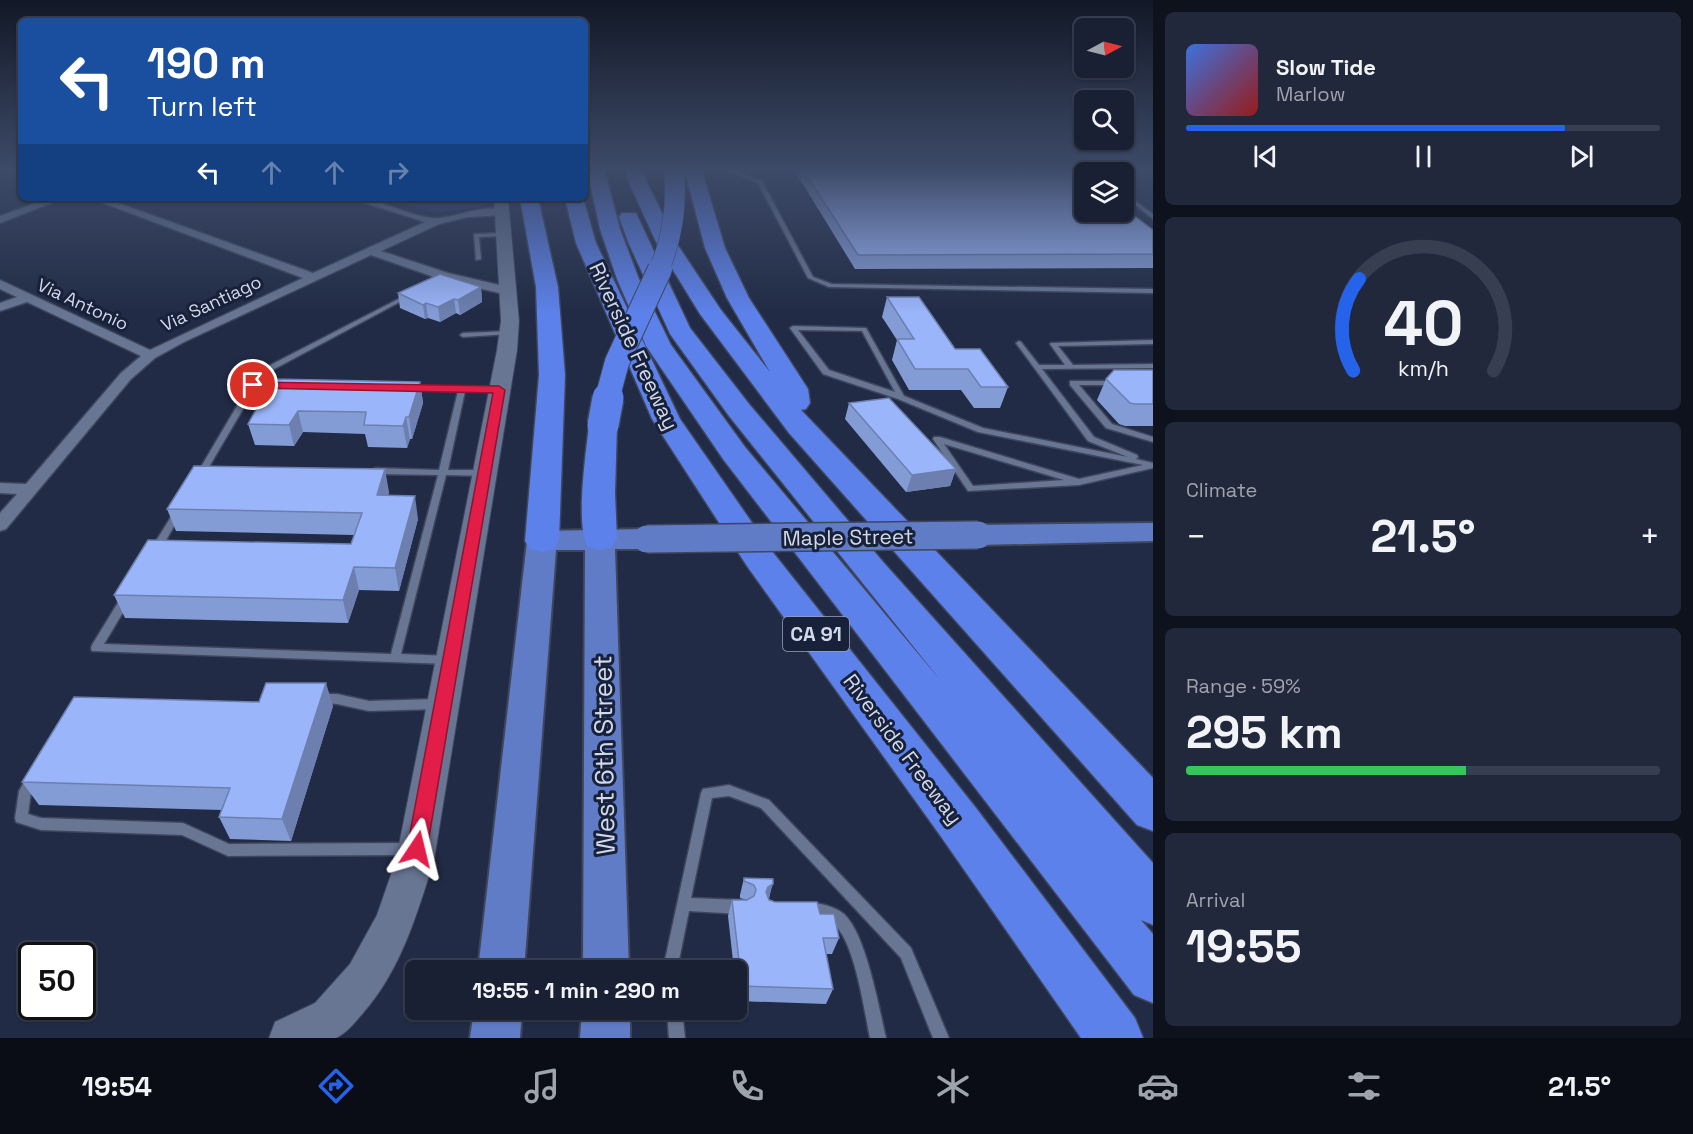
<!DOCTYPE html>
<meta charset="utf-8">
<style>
:root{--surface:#192034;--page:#22283c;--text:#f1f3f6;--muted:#9fa3ac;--line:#373e4f;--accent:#2563eb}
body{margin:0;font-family:"Space Grotesk",sans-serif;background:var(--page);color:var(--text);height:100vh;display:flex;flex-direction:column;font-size:22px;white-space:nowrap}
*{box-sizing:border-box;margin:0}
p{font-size:20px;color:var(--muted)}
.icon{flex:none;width:33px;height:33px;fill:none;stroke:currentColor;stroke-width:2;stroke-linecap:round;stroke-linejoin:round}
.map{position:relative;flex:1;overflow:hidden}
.side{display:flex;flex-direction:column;gap:12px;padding:12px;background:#0e121d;width:540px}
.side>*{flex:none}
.top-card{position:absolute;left:18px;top:18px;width:570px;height:183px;border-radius:9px;box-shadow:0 2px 4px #0004,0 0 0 2px var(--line);background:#1a4fa0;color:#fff;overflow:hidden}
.needle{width:39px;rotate:83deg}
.buttons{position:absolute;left:1074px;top:18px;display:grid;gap:12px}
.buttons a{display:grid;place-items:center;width:60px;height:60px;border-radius:9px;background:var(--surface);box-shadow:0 2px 4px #0004,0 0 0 2px var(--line);font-size:30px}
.speed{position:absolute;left:18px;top:942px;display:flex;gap:12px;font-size:30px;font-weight:700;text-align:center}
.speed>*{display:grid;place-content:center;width:78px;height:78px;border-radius:50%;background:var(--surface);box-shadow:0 2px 4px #0004,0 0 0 2px var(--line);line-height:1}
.speed .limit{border:3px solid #111;border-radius:9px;background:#fff;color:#111}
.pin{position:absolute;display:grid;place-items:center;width:51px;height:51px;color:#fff;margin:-26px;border:3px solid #fff;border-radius:50%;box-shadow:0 2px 6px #0007}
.me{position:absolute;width:66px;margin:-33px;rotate:10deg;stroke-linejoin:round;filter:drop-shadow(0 0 4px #0008)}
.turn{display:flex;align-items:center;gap:21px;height:126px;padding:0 30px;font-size:27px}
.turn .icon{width:78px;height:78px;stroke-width:2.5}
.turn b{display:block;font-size:42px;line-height:51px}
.lanes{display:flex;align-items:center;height:57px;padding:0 30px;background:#0003;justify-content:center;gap:30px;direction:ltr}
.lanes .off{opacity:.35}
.big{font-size:45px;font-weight:700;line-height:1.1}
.side .card{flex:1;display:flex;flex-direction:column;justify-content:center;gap:9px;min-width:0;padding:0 21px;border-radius:9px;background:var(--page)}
.side .dial{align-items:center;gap:0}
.dial svg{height:156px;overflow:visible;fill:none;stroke:var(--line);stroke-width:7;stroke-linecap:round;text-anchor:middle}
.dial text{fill:var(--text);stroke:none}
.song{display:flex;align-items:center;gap:18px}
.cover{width:72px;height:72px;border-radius:9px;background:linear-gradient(135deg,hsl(220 70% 55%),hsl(0 70% 35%))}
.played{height:6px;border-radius:3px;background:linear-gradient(90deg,var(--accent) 80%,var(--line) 80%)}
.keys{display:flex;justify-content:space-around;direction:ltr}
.heat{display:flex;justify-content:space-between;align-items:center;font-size:33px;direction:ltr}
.charge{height:9px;border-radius:4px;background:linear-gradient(90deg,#34c759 59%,var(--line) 0)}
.trip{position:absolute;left:405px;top:960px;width:342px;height:60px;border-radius:9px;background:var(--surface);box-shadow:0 2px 4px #0004,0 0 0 2px var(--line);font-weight:700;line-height:60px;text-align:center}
.tabs{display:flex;height:96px;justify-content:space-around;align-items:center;background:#0a0d15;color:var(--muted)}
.tabs .icon{width:42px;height:42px}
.tabs .selected{color:var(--accent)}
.tabs b{font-size:27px;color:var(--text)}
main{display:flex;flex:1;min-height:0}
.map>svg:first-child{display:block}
.green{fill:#273662}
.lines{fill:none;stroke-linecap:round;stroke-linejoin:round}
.lane-casing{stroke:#3f465c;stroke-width:3}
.street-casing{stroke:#3f465c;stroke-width:3}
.secondary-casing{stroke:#3f465c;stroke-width:2}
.primary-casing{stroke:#3f465c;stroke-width:4}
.highway-casing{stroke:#3f465c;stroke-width:3}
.lane{fill:#687593;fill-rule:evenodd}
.street{fill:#687593;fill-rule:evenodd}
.secondary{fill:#687593;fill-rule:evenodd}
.primary{fill:#617cc7;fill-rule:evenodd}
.highway{fill:#5d81ea;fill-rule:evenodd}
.primary-bridge-casing{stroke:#3f465c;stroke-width:30;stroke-linecap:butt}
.highway-bridge-far2-casing{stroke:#3f465c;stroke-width:21;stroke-linecap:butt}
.highway-bridge-far1-casing{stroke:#3f465c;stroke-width:26;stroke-linecap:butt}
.highway-bridge-casing{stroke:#3f465c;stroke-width:34;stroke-linecap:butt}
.primary-bridge{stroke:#617cc7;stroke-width:27}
.highway-bridge-far2{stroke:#5d81ea;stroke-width:20}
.highway-bridge-far1{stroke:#5d81ea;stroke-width:24}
.highway-bridge{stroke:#5d81ea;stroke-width:31}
.wall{fill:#849cd6}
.shaded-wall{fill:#6c7fae}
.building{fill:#9ab5f9;stroke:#6c7fae;stroke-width:1.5}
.route{fill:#e11d48;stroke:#92132f;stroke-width:1.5}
.labels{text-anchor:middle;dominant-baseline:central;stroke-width:6;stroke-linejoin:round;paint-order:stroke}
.far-street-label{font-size:18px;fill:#d2d9ea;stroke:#18213a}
.shield{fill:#18213a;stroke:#9aa2b5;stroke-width:1.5}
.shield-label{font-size:20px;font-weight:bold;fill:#d2d9ea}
.street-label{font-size:21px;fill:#d2d9ea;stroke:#18213a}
.near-street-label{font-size:26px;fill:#d2d9ea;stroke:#18213a}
</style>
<main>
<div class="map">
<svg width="1153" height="1038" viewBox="0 0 1153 1038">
<rect width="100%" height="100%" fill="#212b45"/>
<polygon class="green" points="399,198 488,198 488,203 480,207 435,213 394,201"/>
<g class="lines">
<defs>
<g id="lane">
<polygon points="721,168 728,168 762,181 813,277 832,284 1153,289 1153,293 829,287 808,278 758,183"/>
<polygon points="1089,168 1094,168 1098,172 1094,172"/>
<polygon points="1124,193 1153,214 1153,219 1124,196"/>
<polygon points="504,233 505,234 502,236 479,237 481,259 476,260 474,234"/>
<polygon points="406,295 411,296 263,375 258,383 281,384 285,386 281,388 256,387 203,477 202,479 196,479 195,477 257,372"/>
<path d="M 793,326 L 866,328 L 904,396 L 983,428 L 1128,457 L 1088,441 L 1016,343 L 1019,341 L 1021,342 L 1039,365 L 1065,365 L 1050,344 L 1051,343 L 1153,340 L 1153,344 L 1058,346 L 1073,365 L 1153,364 L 1153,368 L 1042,369 L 1094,437 L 1137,455 L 1138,457 L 1136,459 L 1153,463 L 1153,468 L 1079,485 L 968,491 L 933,439 L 934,437 L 940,437 L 1079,479 L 1143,465 L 978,432 L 898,399 L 823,374 L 790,328 ZM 798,330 L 862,331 L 895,392 L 829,370 ZM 944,444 L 1064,480 L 973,486 Z"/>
<polygon points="509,331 511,332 511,334 463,337 460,335 463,333"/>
<polygon points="1070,381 1118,381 1119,383 1115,385 1079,385 1112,424 1153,437 1153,442 1106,428 1070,385"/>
<polygon points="406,386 499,388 503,390 499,392 465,391 448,470 484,470 488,473 484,476 446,475 401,654 448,656 452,657 453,660 452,663 448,664 92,651 91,648 92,645 122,596 130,596 131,599 104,644 391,654 438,475 375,474 371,471 375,468 439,470 458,391 409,390 406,390"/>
<polygon points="178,509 182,512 161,549 156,552 153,551 151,549 174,512"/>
<polygon points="320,694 337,694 369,701 437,699 441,701 443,704 441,707 437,709 369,711 337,704 316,702 314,699 316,696"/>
<polygon points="32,774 36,775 38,779 31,792 28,814 41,818 183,823 229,844 408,843 413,845 415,849 413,853 408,855 228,856 182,835 41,830 16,822 15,818 19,791 28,775"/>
<polygon points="729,785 769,800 911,948 949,1038 933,1038 901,958 761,808 729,796 712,798 691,898 741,900 746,902 748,907 746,912 741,914 689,911 679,960 680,970 666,970 665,960 701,793 703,789"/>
<path d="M 808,903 C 820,903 834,906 844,914 C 866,934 879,1008 886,1038 L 870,1038 C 864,1009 855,943 834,924 C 825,916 813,919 803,915 L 801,910 L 803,905 Z"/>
<polygon points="667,1010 682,1010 685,1038 669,1038"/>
</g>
<g id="street">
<polygon points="49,198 64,198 0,223 0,216"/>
<path d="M 90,198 L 104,198 L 313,273 L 425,222 L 349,198 C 381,198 406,216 434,218 C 453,220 489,200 506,213 L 505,215 L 468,217 L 439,224 L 381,251 L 448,273 L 512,288 L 514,291 L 508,295 L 440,279 L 371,255 L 184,342 L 155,358 L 131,379 L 6,529 L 0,531 L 0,513 L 17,494 L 0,493 L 0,483 L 26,484 L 121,373 L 141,356 L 27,302 L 0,311 L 0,303 L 17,297 L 0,289 L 0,280 L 150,350 L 303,278 Z"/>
</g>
<path id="secondary" d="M 494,198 L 508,198 L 519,321 L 517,350 L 434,860 C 417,914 401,970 363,1013 C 354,1023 348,1032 336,1038 L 269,1038 L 275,1022 L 315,1003 L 350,964 L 377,915 L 396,860 L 497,350 L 501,321 Z"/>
<g id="primary">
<polygon points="1153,523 1153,541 978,545 968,542 963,535 968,528 978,525"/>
<polygon points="647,529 657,532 662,539 657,546 647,549 615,549 629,970 583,970 585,550 556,550 524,970 478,970 527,541 532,534 542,531"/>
<polygon points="474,1010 522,1010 520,1038 470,1038"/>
<polygon points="582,1010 630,1010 630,1038 580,1038"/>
</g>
<g id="highway">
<polygon points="587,168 604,168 620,229 639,279 671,345 745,447 941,681 729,416 670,334 629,244 619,217 622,213 636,213 690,328 749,404 884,563 1153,863 1153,925 1141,920 1153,934 1153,1003 1134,995 723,459 646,346 617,279 600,229"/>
<polygon points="626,168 643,168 645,178 677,244 721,310 770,372 727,298 705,248 684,168 701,168 725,248 749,298 808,389 810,403 806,409 801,410 1153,778 1153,831 1137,825 789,433 700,314 657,244 627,178"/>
<polygon points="520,198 538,198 558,287 565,375 559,541 554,549 542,552 530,549 525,541 539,375 536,287"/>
<polygon points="565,198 583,198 596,243 680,419 771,550 976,808 1135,1018 1143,1038 1081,1038 942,838 747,566 652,419 576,243"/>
<path d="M 603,416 L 613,419 L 617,425 L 615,493 L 617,539 L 612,547 L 600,550 L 588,547 C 575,527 586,452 589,425 L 593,419 Z"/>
</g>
</defs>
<use href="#lane" class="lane-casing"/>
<use href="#street" class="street-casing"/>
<use href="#secondary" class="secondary-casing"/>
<use href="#primary" class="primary-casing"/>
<use href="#highway" class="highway-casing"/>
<use href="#lane" class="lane"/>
<use href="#street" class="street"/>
<use href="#secondary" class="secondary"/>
<use href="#primary" class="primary"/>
<use href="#highway" class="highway"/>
<defs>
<polyline id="primary-bridge" points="647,539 978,535"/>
<path id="highway-bridge-far2" d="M 659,270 C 673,236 677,205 674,168"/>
<polyline id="highway-bridge-far1" points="607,399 617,362 660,269"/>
<polyline id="highway-bridge" points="603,425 608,398"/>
</defs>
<use href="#primary-bridge" class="primary-bridge-casing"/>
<use href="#highway-bridge-far2" class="highway-bridge-far2-casing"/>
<use href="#highway-bridge-far1" class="highway-bridge-far1-casing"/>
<use href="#highway-bridge" class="highway-bridge-casing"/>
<use href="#primary-bridge" class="primary-bridge"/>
<use href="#highway-bridge-far2" class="highway-bridge-far2"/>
<use href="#highway-bridge-far1" class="highway-bridge-far1"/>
<use href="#highway-bridge" class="highway-bridge"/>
</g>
<g class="wall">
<polygon points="793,168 1069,168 1153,230 1153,268 855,269"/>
<polygon points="481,287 482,302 460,315 456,313 440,322 428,318 425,319 400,308 398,293"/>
<polygon points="887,297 955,349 1008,387 1000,408 974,408 961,390 909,390 892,360 897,340 882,317"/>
<polygon points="1153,370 1153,426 1125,426 1119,424 1097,400 1106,379"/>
<polygon points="273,379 420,382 423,403 412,439 410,439 407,448 368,447 365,434 303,432 294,446 255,445 248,424"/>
<polygon points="849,403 956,469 950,486 906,492 845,419"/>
<polygon points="389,492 388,496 418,519 399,591 359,590 348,623 125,618 114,595 351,544 354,535 176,531 167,509"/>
<polygon points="333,706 291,841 230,839 219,817 222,810 39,805 22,782"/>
<polygon points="744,878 773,879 769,899 775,902 820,914 839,938 832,954 826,954 833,989 826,1004 737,1001 736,970 734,970 728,916 732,900 747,900 740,898 740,895"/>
</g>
<g class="shaded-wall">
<polygon points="481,287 482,302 460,315 458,300"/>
<polygon points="454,299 456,313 440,322 438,307"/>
<polygon points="426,303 428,318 425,319 423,305"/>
<polygon points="420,382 423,403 412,439 409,417"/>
<polygon points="298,411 303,432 294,446 289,425"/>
<polygon points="406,417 410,439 407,448 403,426"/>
<polygon points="385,469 389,492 381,518 377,495"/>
<polygon points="956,469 950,486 906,492 912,475"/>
<polygon points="415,496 418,519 399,591 395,568"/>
<polygon points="354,567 359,590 348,623 343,600"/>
<polygon points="326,683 333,706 291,841 282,819"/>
<polygon points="773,884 768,900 761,908 768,887"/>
</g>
<g class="building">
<polygon points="802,168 1069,168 1084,180 1084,212 1124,212 1124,208 1153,230 1153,254 858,255"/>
<polygon points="440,274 481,287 458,300 454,299 438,307 426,303 423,305 398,293"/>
<polygon points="887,297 919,297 955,349 980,349 1008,387 981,387 968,369 915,369 897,339 914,339"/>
<polygon points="1114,370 1153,370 1153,404 1135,404 1130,403 1106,379"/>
<polygon points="273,379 420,382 409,417 406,417 403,426 364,425 366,412 298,411 289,425 248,424"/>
<polygon points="889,398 956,469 912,475 849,403"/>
<polygon points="194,466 385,469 377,495 415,496 395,568 354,567 343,600 114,595 148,540 351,544 362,513 167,509"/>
<polygon points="266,683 326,683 282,819 219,817 230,788 22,782 74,697 259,702"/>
<polygon points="744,878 773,879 773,884 768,887 766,892 769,900 775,902 817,902 820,914 834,914 839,938 823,938 833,989 742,986 732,900 747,900 754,896 756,890 754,885 744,881"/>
</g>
<linearGradient id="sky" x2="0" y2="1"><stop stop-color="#121826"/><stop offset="0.54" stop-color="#3d4a68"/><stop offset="1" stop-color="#3d4a68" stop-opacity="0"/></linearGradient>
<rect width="1153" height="313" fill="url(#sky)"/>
<polygon class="route" points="253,382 499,386 505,390 427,849 424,856 417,858 410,856 407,849 493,393 249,388 249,383"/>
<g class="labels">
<g class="far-street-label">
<text transform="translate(211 303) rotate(-25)">Via Santiago</text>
<text transform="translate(83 304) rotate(25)">Via Antonio</text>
</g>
<rect class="shield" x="783" y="617" width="66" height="34" rx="4.5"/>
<g class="shield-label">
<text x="816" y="634">CA 91</text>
</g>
<g class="street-label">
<text transform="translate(634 346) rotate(65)">Riverside Freeway</text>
<text transform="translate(848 537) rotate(-1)">Maple Street</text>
<text transform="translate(903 749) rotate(53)">Riverside Freeway</text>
</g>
<g class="near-street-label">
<text transform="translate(604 755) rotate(-91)">West 6th Street</text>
</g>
</g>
</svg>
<div class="buttons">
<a><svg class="needle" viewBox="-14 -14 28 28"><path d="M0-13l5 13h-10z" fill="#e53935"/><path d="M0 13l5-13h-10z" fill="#9fa3ac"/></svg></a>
<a><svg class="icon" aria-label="search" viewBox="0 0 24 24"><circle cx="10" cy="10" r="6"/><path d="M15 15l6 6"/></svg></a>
<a><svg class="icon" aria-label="layers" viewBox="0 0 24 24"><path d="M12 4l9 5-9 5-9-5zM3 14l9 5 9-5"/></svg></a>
</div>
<div class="speed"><div class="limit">50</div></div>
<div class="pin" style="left:253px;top:385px;background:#d93025"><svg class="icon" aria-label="arrive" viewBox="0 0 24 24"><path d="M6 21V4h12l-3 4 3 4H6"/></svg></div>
<svg class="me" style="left:417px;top:849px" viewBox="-20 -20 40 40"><path d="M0-17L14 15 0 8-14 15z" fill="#e11d48" stroke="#fff" stroke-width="4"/></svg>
<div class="trip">19:55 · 1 min · 290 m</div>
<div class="top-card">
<div class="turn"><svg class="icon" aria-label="left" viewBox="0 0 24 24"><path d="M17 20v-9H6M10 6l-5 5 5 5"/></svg><div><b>190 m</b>Turn left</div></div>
<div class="lanes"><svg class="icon" aria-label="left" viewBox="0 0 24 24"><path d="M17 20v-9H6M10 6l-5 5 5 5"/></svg><svg class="icon off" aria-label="ahead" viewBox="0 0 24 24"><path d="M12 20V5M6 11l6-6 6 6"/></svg><svg class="icon off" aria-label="ahead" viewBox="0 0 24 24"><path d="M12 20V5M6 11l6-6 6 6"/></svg><svg class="icon off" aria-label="right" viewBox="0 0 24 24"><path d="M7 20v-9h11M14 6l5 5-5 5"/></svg></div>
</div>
</div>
<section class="side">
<div class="card">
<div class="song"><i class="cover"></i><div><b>Slow Tide</b><p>Marlow</p></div></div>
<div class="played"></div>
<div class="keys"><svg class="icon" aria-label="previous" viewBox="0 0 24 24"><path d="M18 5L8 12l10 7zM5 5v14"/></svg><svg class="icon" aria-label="pause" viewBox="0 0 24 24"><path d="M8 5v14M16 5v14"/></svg><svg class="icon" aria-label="next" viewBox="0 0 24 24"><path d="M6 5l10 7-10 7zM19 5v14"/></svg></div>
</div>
<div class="card dial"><svg viewBox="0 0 100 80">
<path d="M14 69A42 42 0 1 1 86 69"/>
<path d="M14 69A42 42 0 0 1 17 22" stroke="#2563eb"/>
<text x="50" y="56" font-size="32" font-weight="700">40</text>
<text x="50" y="72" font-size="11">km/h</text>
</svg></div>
<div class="card"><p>Climate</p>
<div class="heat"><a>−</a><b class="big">21.5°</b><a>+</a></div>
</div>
<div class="card"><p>Range · 59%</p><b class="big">295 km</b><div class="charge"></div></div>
<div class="card"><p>Arrival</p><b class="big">19:55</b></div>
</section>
</main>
<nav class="tabs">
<b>19:54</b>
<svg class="icon selected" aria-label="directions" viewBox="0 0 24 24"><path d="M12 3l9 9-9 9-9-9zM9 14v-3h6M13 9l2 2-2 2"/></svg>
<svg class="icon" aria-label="music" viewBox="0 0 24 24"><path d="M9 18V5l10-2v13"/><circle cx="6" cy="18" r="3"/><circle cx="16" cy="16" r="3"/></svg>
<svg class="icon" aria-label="phone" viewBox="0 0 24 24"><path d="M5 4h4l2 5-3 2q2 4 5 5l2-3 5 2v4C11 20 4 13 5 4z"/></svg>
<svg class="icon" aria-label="climate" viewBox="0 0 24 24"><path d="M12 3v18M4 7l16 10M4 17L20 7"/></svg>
<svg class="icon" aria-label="car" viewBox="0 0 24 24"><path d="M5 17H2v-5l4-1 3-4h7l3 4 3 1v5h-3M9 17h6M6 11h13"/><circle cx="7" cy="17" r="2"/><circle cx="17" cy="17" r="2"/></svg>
<svg class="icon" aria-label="filters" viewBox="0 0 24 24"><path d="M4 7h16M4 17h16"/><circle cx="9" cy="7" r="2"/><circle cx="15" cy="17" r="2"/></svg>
<b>21.5°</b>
</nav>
